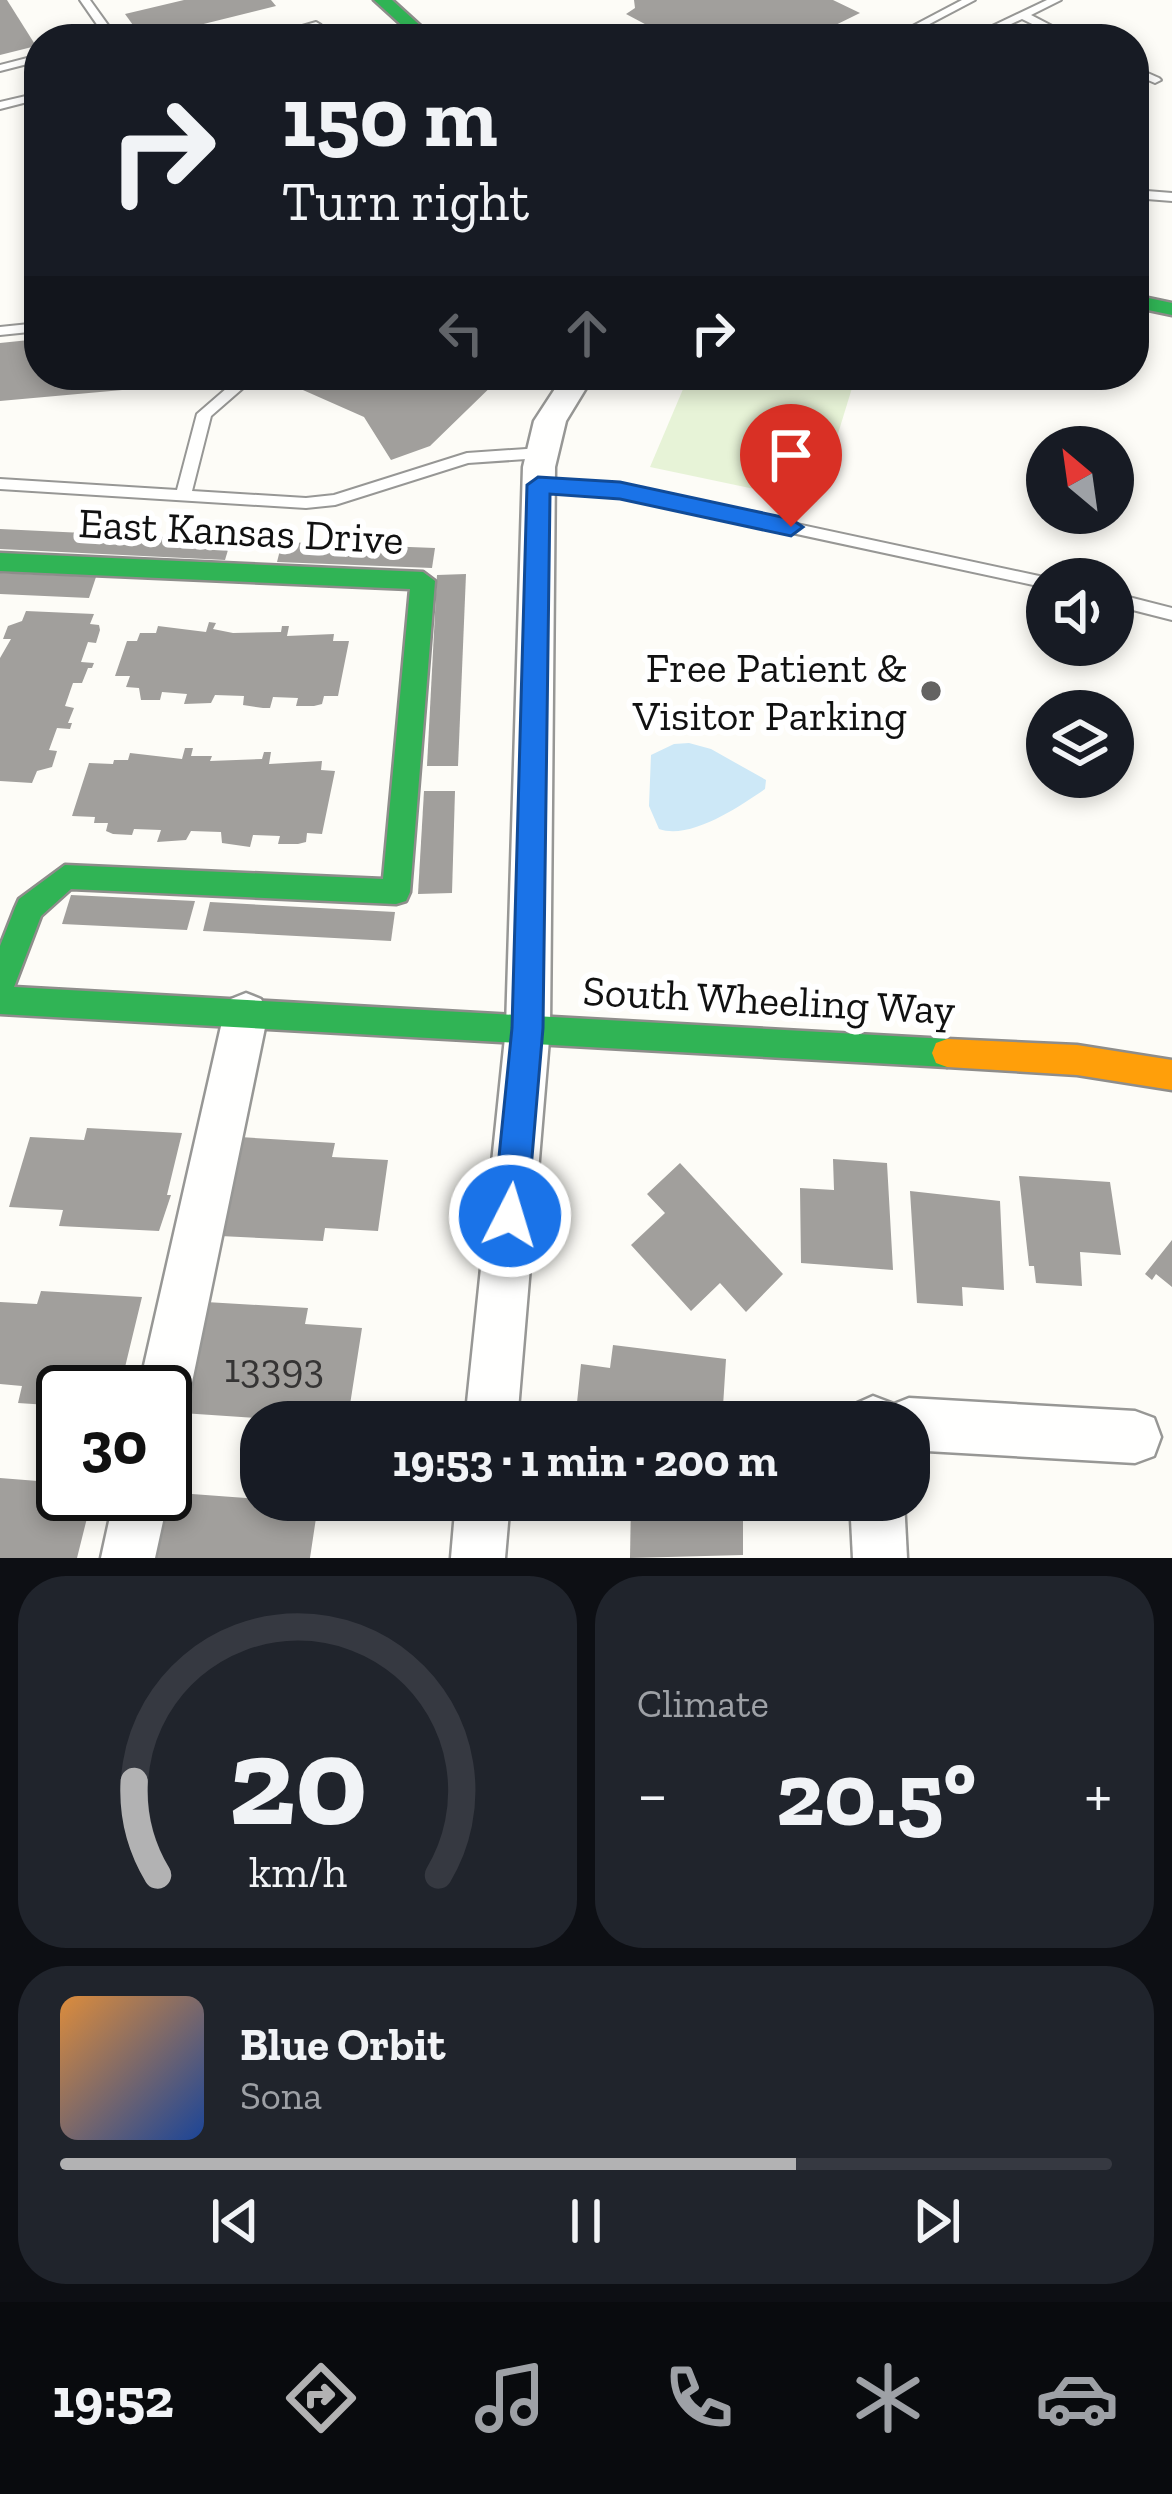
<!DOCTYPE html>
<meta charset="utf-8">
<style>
:root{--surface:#171b24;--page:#20242c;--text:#f1f3f6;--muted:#9ea1a6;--line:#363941;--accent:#b2b2b3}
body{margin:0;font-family:"Zilla Slab",serif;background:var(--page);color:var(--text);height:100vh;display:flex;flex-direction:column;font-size:45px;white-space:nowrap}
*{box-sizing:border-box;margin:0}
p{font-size:39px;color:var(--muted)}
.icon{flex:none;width:66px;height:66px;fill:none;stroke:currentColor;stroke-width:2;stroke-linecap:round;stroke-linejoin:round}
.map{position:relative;height:1558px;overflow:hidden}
.side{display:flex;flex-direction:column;gap:18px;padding:18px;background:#0d0f14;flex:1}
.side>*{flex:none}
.hud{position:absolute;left:24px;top:24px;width:1125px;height:366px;border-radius:48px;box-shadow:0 6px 18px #0003;background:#171b24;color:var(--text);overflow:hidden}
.needle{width:78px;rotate:331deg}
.controls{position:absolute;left:1026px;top:426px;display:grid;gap:24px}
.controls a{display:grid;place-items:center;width:108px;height:108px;border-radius:50%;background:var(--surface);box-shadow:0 6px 18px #0003;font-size:60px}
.speed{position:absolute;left:36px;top:1365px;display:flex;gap:24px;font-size:60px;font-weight:700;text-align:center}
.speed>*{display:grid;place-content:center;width:156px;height:156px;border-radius:50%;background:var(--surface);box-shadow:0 6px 18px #0003;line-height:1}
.speed .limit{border:6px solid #111;border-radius:18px;background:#fff;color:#111}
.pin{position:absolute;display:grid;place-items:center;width:102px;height:102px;color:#fff;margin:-123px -51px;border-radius:50% 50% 50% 0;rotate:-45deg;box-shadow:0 0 12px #0007}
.pin .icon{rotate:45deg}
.me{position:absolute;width:132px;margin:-66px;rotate:5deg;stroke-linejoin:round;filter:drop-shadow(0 0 9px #0008)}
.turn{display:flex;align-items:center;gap:42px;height:252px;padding:0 60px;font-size:54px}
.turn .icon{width:156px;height:156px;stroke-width:2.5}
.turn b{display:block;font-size:84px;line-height:102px}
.lanes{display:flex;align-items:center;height:114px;padding:0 60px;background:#0003;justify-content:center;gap:60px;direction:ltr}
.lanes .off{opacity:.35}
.big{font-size:90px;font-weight:800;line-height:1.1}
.side .card{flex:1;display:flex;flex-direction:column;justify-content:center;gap:18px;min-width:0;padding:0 42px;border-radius:48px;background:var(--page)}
.side .dial{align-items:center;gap:0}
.dial svg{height:312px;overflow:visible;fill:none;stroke:var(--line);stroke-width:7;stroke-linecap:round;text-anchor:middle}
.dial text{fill:var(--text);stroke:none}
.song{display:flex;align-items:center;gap:36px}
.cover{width:144px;height:144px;border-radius:18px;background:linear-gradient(135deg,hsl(30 70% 55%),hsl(220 70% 35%))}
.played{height:12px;border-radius:6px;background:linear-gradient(90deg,var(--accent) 70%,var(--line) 70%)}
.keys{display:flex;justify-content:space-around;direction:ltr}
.heat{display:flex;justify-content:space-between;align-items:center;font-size:66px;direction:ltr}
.side .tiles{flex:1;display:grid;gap:18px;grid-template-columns:1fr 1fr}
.card:last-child{grid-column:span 2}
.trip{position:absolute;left:240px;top:1401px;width:690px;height:120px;border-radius:48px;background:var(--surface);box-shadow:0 6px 18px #0003;font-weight:800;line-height:120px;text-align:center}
.tab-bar{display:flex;height:192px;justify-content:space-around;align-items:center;background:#090b0e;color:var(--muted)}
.tab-bar .icon{width:84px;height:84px}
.tab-bar .on{color:var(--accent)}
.tab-bar b{font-size:54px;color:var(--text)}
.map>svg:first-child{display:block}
.green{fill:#e7f3d7}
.water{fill:#cde8f7}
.building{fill:#a19f9c}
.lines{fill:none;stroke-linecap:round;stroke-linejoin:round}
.lane-casing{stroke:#979795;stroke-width:4}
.street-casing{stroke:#979795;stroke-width:5}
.fast-casing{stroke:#8e8d8b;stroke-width:5}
.slow-casing{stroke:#8e8d8b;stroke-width:5}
.lane{fill:#fffffe;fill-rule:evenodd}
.street{fill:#fffffe;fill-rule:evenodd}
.fast{fill:#30b455;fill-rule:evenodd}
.slow{fill:#ff9f0a;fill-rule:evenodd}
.route{fill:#1a73e8;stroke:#114b97;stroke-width:3}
.poi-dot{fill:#646362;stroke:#fff;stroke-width:4.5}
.labels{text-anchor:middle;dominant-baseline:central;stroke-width:12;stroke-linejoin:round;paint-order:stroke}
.street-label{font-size:42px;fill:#111;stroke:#fff}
.poi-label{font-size:42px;fill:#111;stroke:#fff;text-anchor:end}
.near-number-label{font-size:42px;fill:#353434}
</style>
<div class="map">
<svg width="1172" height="1558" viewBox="0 0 1172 1558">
<rect width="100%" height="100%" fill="#fdfcf7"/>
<polygon class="green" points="689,375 856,375 817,502 650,467"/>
<path class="water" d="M 689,743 L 711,749 L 766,780 L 765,789 C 740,806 691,840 659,829 L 649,806 L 651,755 L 674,744 Z"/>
<g class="building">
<polygon points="0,0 7,0 36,46 0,55"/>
<polygon points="184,0 271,0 276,6 143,39 125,14"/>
<polygon points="634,0 833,0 860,13 807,39 673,39 626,14 635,8"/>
<polygon points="39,339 39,375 219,375 211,382 0,401 0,343"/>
<polygon points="269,375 503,375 430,446 391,460 364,417"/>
<polygon points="0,529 231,540 225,560 0,549"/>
<polygon points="282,542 435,548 432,568 277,562"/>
<polygon points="0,573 96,577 89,598 0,594"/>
<polygon points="466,574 458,766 427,766 437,575"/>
<polygon points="26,611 94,614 90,624 99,625 100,630 96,643 88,642 81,662 94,663 92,668 88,668 82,683 73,683 65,706 74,708 68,723 72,723 70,729 57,728 49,750 57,751 52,767 37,771 32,783 0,781 0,658 11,639 3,639 8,626 22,621"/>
<polygon points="209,622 216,623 213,629 233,633 281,632 282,626 289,626 287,636 334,634 333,641 349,641 338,696 324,696 322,704 314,706 296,706 298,698 273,697 270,708 263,708 243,705 244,696 215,695 211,703 184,704 187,694 162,692 160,700 141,700 139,688 126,687 130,676 115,676 127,641 137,641 140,633 156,633 158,626 206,632"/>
<polygon points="185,748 193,748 191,756 212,756 210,761 262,759 264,752 271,752 269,764 322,761 321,770 335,771 322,834 307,833 306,842 298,844 278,844 280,836 253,835 250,847 222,843 221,832 191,831 186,840 157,842 161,830 134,829 132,835 113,834 106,831 108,823 94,823 95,817 72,816 89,763 113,764 114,760 128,760 130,753 182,759"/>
<polygon points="424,791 455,791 452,893 418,894"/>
<polygon points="71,895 195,901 187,930 62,924"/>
<polygon points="210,902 395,912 391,941 203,931"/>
<polygon points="87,1128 182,1133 167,1195 171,1195 159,1231 59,1226 63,1210 9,1207 30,1137 84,1140"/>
<polygon points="240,1137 335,1143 332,1157 388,1160 378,1231 325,1228 323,1241 220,1236"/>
<polygon points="833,1159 887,1163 893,1270 801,1263 800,1188 834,1190"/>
<polygon points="680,1163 783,1274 746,1312 720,1283 691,1311 631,1245 665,1213 647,1194"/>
<polygon points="1019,1176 1110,1182 1121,1255 1080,1252 1082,1286 1036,1283 1034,1266 1029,1266"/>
<polygon points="910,1191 1000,1201 1004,1290 962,1287 963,1306 917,1303"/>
<polygon points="1172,1240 1172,1287 1156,1274 1152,1280 1145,1274"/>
<polygon points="41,1291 142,1297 119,1392 63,1392 63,1406 18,1403 22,1386 0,1384 0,1302 37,1304"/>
<polygon points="206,1302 308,1308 305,1324 362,1328 349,1411 290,1406 287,1420 182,1413"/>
<polygon points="613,1345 726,1359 722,1422 575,1422 581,1364 610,1368"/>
<polygon points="0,1478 63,1483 63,1494 93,1494 77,1558 0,1558"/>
<polygon points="165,1492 274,1500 272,1515 316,1518 310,1558 150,1558"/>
<polygon points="631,1500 743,1500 743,1555 630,1558"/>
</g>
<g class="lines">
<defs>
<g id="lane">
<polygon points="80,0 90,0 118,39 107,39"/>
<polygon points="962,0 975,0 901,39 888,39"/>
<polygon points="1047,0 1061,0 1031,15 1077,39 1063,39 1022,19 979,39 965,39"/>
<polygon points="316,22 321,25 320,27 276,39 258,39"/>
<polygon points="39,55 39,61 0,71 0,65"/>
<polygon points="1134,67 1159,78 1161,80 1155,83 1134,74"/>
<polygon points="39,93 39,99 0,109 0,102"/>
<polygon points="1134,190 1172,193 1172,201 1134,198"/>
<polygon points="39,323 39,331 0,335 0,327"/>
<polygon points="242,375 258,375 211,416 192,491 306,498 334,495 467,453 541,448 548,453 541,458 468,463 335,505 306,508 0,489 0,479 177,490 197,414"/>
<polygon points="539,480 620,486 1053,579 1047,579 1047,588 620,496 534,489 531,485"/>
<polygon points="1113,593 1172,608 1172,620 1113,605"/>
</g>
<g id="street">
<polygon points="564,375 594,375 566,421 555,467 550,1028 517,1422 465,1422 506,1028 523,467 534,421"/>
<polygon points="246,993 261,999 268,1013 190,1392 182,1410 165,1417 165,1392 138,1392 224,1013 231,999"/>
<polygon points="873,1396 894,1404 909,1398 1135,1411 1154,1418 1161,1437 1154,1456 1135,1463 909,1450 909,1422 847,1422 855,1404"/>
<polygon points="165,1485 169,1494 155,1558 101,1558 115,1494 165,1494"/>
<polygon points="456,1500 510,1500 505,1558 451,1558"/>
<polygon points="850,1500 904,1500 907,1558 853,1558"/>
</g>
<g id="fast">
<polygon points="374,0 392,0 435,39 417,39"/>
<polygon points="1134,295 1172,303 1172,315 1134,307"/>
<polygon points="0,553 423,572 435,581 410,892 406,901 396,904 71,889 41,916 14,987 947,1039 958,1043 962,1053 958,1063 947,1067 0,1014 0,946 15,908 19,899 65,865 383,879 410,589 0,571"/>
</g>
<polygon id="slow" points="947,1039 1077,1045 1172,1060 1172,1090 1077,1075 947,1067 936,1063 932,1053 936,1043"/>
</defs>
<use href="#lane" class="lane-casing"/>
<use href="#street" class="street-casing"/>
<use href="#fast" class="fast-casing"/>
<use href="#slow" class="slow-casing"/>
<use href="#lane" class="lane"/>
<use href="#street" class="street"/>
<use href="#fast" class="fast"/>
<use href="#slow" class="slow"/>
</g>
<polygon class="route" points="538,477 620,482 791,519 803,527 791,536 620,499 550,494 543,1028 527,1216 522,1227 510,1232 498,1227 493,1216 512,1028 527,485"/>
<circle class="poi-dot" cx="931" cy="691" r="12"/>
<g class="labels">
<g class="street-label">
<text transform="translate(241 531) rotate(3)">East Kansas Drive</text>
<text transform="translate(769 1000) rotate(3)">South Wheeling Way</text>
</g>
<g class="poi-label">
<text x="907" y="667">Free Patient &amp;<tspan x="907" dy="48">Visitor Parking</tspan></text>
</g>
<g class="near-number-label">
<text x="274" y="1367">13393</text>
</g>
</g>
</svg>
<div class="controls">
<a><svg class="needle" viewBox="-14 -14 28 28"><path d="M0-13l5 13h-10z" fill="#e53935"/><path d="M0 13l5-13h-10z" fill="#9ea1a6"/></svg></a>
<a><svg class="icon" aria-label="sound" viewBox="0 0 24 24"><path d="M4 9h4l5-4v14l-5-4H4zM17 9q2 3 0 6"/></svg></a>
<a><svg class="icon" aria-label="layers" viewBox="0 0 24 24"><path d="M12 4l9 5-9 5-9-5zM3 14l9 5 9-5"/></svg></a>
</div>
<div class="speed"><div class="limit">30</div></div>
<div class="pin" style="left:791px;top:527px;background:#d93025"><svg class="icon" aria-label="arrive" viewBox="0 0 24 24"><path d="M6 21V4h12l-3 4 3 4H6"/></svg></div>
<svg class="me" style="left:510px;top:1216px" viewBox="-20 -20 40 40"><circle r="17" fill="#1a73e8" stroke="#fff" stroke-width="3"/><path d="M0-11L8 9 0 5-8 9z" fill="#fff"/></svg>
<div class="trip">19:53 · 1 min · 200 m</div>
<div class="hud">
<div class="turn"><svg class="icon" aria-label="right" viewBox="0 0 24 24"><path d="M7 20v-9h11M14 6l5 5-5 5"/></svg><div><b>150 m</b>Turn right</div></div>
<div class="lanes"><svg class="icon off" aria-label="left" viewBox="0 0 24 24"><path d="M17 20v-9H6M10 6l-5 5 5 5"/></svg><svg class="icon off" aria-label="ahead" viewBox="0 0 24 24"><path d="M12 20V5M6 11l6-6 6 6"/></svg><svg class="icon" aria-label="right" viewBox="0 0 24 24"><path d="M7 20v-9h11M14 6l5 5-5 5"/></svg></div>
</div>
</div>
<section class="side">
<div class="tiles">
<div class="card dial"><svg viewBox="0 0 100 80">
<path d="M14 69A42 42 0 1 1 86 69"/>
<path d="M14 69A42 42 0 0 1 8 45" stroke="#b2b2b3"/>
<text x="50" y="56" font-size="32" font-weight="700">20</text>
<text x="50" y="72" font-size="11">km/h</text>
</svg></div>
<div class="card"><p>Climate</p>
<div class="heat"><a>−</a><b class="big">20.5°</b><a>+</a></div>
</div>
<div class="card">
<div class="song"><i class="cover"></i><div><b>Blue Orbit</b><p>Sona</p></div></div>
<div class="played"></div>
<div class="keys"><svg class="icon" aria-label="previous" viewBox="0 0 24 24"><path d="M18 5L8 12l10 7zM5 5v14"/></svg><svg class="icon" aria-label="pause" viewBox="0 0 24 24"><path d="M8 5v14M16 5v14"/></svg><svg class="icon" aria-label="next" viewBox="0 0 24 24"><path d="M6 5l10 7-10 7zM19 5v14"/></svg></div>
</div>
</div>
</section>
<nav class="tab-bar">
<b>19:52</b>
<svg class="icon on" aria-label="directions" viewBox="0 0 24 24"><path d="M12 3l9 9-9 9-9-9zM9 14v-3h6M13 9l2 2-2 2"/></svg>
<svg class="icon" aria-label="music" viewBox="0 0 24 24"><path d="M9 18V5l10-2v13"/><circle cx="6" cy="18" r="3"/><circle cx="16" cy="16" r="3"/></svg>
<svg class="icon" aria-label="phone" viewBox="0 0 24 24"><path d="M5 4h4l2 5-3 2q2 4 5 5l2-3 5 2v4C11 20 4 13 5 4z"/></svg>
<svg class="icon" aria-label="climate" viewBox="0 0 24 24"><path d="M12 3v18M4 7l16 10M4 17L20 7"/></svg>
<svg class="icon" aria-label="car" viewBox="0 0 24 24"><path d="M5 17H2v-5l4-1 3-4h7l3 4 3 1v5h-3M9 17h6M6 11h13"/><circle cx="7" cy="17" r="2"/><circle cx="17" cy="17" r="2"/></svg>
</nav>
